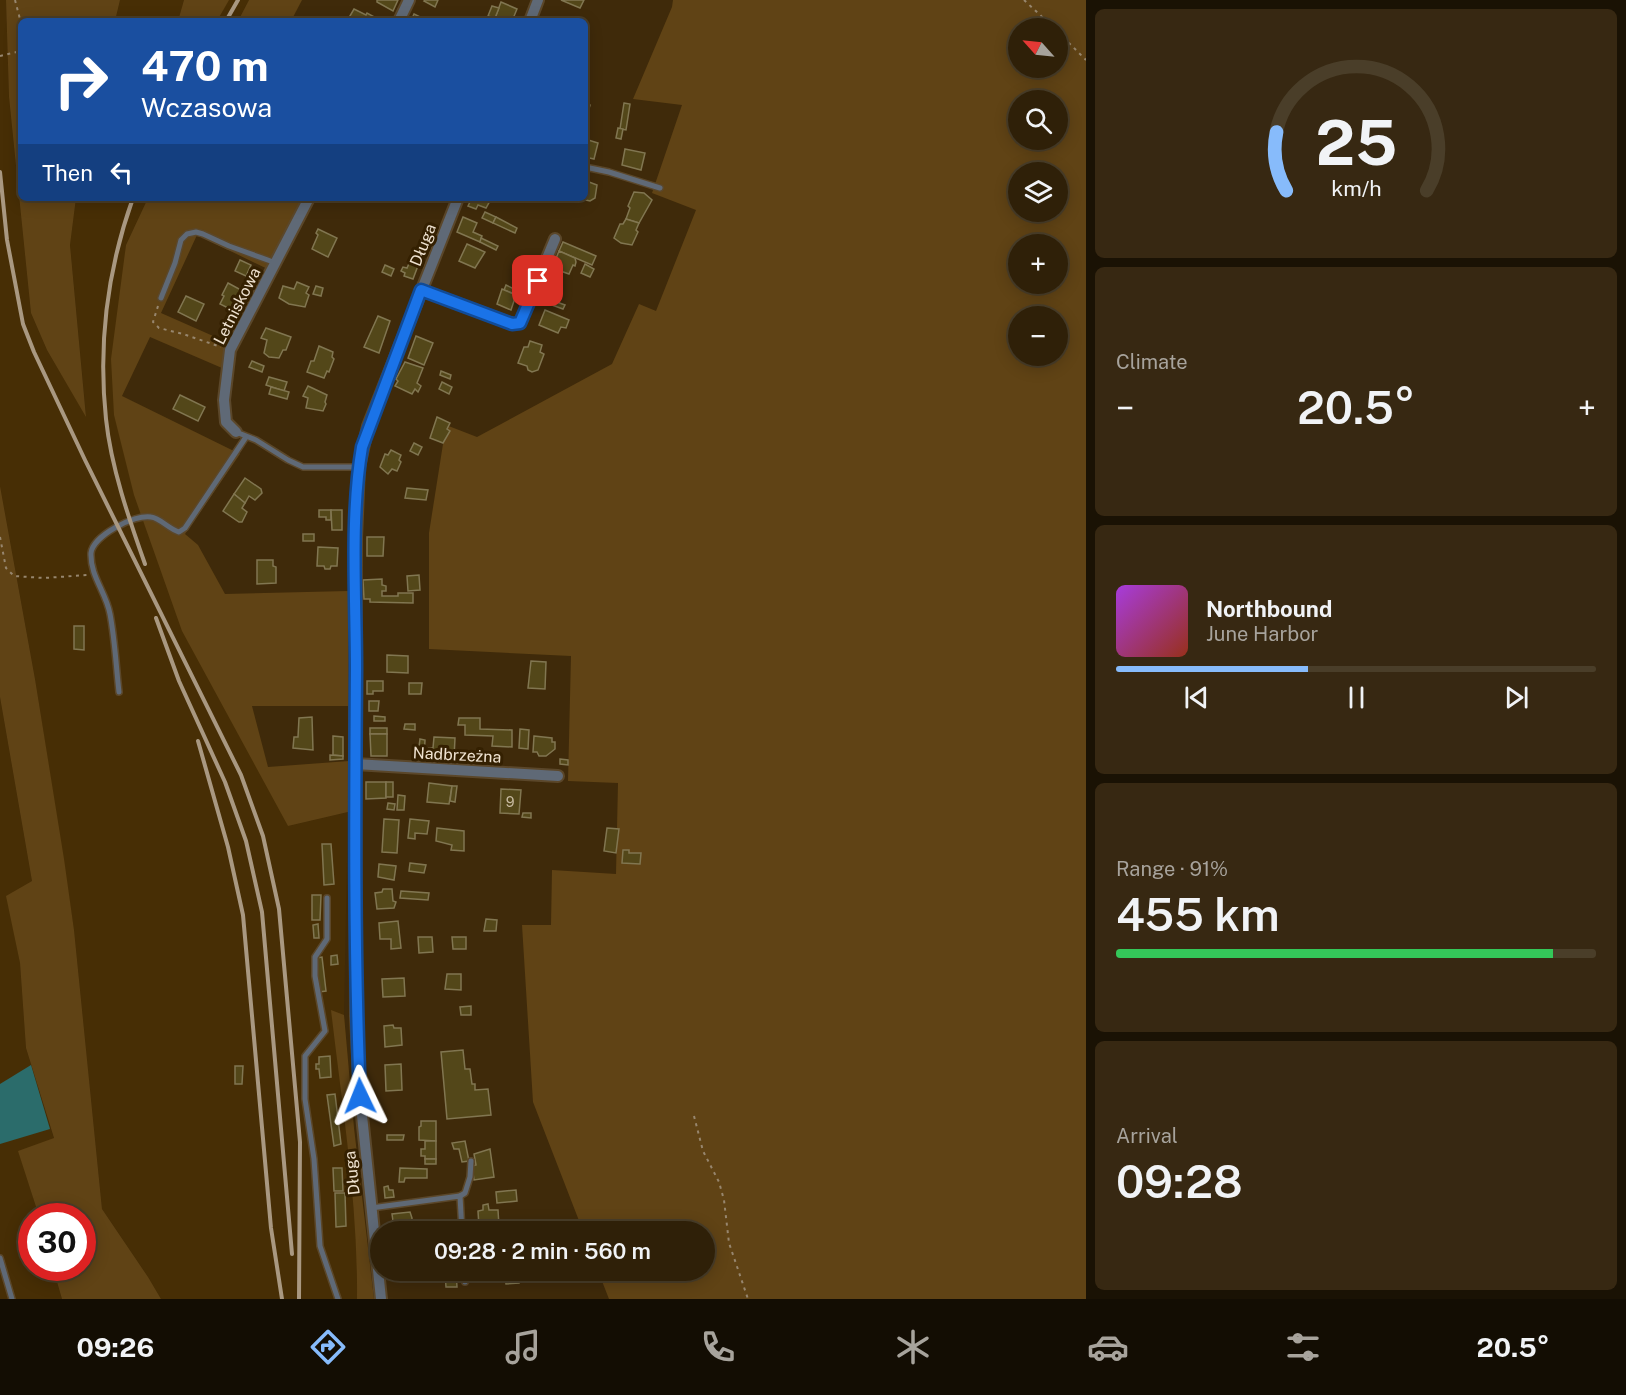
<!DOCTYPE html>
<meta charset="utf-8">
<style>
:root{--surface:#2f2008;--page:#372812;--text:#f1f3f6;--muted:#a7a39c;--line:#4a3e29;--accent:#87bbfb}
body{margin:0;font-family:"Public Sans",sans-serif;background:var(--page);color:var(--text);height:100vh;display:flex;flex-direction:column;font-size:22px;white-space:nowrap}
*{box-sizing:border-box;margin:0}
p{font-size:20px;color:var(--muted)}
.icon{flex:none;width:33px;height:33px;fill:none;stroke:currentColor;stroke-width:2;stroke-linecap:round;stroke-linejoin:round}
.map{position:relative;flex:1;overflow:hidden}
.drawer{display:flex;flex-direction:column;gap:9px;padding:9px;background:#1a1204;width:540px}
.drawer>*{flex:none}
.guide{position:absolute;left:18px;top:18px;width:570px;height:183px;border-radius:9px;box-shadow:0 3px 15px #0003,0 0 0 2px var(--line);background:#1a4fa0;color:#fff;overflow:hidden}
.needle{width:39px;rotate:297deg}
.fabs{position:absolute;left:1008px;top:18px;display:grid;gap:12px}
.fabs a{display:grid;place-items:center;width:60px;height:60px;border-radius:50%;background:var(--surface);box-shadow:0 3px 15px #0003,0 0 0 2px var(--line);font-size:30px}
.speed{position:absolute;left:18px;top:1203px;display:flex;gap:12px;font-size:30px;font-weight:700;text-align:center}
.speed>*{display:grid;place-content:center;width:78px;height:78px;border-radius:50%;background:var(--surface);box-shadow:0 3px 15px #0003,0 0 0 2px var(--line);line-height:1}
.speed .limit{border:9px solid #d22;background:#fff;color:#111}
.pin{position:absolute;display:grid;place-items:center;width:51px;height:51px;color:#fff;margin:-26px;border-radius:12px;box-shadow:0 3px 9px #0006}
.me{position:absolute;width:66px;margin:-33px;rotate:358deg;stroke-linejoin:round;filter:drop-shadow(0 0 4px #0008)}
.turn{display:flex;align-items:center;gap:21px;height:126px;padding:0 24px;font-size:27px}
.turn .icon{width:78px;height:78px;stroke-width:2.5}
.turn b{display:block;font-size:42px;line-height:51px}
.then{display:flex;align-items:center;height:57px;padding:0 24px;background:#0003;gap:12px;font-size:22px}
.big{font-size:45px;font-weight:600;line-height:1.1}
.drawer .card{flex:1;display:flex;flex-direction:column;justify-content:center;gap:9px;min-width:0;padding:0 21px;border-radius:9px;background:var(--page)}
.drawer .dial{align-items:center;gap:0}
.dial svg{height:156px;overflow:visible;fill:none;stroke:var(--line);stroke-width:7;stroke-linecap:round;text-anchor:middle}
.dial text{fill:var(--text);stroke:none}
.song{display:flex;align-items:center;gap:18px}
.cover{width:72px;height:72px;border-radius:9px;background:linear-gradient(135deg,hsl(280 70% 55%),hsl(10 70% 35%))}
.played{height:6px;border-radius:3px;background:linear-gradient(90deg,var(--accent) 40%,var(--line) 40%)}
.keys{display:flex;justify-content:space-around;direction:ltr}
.heat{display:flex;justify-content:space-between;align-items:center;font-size:33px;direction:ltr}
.charge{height:9px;border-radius:4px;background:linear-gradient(90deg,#34c759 91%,var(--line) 0)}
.trip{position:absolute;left:370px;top:1221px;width:345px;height:60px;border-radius:30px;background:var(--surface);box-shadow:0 3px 15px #0003,0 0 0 2px var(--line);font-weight:600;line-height:60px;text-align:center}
.menu{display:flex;height:96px;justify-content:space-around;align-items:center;background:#130d03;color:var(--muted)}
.menu .icon{width:42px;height:42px}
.menu .on{color:var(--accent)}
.menu b{font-size:27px;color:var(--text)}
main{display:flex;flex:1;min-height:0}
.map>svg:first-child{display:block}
.built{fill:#472e05}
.green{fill:#604315;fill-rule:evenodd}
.water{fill:#2b6c6b}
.building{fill:#534719;stroke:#817651;stroke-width:1.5}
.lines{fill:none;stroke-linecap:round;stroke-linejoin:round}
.lane-casing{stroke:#5b472a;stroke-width:8}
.street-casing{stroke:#5b472a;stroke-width:14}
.path{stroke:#97866e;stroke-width:2;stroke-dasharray:3 4.5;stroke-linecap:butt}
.lane{stroke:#5f6976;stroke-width:5}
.street{stroke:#5f6976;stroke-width:10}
.rail{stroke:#a99881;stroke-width:4}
.route-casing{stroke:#114b97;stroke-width:15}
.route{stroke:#1a73e8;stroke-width:10}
.labels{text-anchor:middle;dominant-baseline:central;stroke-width:6;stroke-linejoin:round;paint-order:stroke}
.number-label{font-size:14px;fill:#c8bba2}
.street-label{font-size:16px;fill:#efe2d0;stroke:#342001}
</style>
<main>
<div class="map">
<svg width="1086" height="1299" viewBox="0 0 1086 1299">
<rect width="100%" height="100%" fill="#3f2a0a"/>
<g class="built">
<polygon points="0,0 6,0 9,97 31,313 47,350 86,415 70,245 76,198 148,198 126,245 114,415 288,826 348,812 344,1015 354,1128 374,1299 161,1299 148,1277 102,1209 74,930 35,679 0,486"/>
<polygon points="120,0 184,0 178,21 115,21"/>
<polygon points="228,0 249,0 238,21 217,21"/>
<polygon points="0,697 32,881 7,896 20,963 26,1048 54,1139 19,1152 39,1216 32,1216 32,1268 53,1268 62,1299 0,1299"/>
</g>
<g class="green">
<polygon points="6,0 120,0 115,21 21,21 21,198 76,198 70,245 86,417 47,350 31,313 9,97"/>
<polygon points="184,0 229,0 217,21 178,21"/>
<polygon points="249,0 302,0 291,21 238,21"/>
<path d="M 673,0 L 1086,0 L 1086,1299 L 609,1299 L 598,1271 L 705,1270 L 705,1232 L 583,1231 L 533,1102 L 522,925 L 551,925 L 552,870 L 616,874 L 618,783 L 568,781 L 571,656 L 429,649 L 429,533 L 446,425 L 477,437 L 612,364 L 639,304 L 656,311 L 696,210 L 652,193 L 682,105 L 633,99 L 672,7 ZM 1018,28 L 1058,28 L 1058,68 L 1018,68 ZM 1018,100 L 1058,100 L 1058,140 L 1018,140 ZM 1018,172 L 1058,172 L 1058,212 L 1018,212 ZM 1018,244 L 1058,244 L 1058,284 L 1018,284 ZM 1018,316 L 1058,316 L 1058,356 L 1018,356 Z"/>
<polygon points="148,198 313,198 276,273 197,235 161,313 229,343 222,368 150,337 122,396 240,454 185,534 198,545 225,594 348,591 348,706 252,706 268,767 349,761 348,812 288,826 182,631 134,495 114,415 111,359 126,245"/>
<polygon points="0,486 35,679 64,859 74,930 102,1209 148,1277 161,1299 62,1299 53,1268 82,1268 82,1216 39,1216 18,1151 54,1138 26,1048 20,963 6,896 32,881 0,697"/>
<path d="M 331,1010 L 344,1015 L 354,1128 L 374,1299 L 357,1299 C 358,1203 342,1105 331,1010 Z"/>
</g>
<polygon class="water" points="31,1065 50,1129 0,1144 0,1084"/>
<g class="building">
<polygon points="377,0 398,0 393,11 377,2"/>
<polygon points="425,0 438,0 435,7 424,1"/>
<polygon points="561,0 584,0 580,8"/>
<polygon points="501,2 517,9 512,21 501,21 495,18"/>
<polygon points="492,6 499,8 495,18 488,16"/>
<polygon points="354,9 366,15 367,13 380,20 347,21"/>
<polygon points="414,14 428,21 411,21"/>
<polygon points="624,103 630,104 626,130 620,129"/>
<polygon points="585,104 590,105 587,116 585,115"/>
<polygon points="618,128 623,129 621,139 616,138"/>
<polygon points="585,139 598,143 594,159 585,157"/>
<polygon points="625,149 645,153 641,170 622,165"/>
<polygon points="589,182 597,185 595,198 590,201 577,198 585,198 585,185 587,185"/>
<polygon points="634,192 644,193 652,200 639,223 626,219 630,208 628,206"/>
<polygon points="472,198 489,198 491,199 486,208 478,205 476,209 468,206"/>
<polygon points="485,212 496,217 493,223 482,218"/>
<polygon points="463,217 477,223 473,232 482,236 480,242 457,232"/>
<polygon points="496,217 517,228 515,233 493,223"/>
<polygon points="626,219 639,223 636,230 638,232 632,245 621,243 614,238 620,224 623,224"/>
<polygon points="318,229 337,238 328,257 312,249 318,235 316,233"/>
<polygon points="481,238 498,246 496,250 480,242"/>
<polygon points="563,242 596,256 592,265 559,251"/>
<polygon points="467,244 485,252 475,268 459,261"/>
<polygon points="559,251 575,258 576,262 575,266 573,265 569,274 552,268"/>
<polygon points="411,259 419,263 413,279 404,276 405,273 401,271 403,267 407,268"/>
<polygon points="240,260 251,265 246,276 235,271"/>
<polygon points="585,264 594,269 590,277 581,273"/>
<polygon points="385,265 394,269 391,276 382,272"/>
<polygon points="551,273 559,276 553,290 545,286"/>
<polygon points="297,282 309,287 306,293 309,295 305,307 289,304 279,298 283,286 294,289"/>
<polygon points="228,283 241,290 237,297 240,299 234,311 220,304 224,296 222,295"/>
<polygon points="506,285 516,290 515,294 504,290"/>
<polygon points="316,286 323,288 321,296 313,294"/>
<polygon points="502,289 516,295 511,310 497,304"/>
<polygon points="186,296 204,304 196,321 178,312"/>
<polygon points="554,301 565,305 563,309 552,305"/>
<polygon points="545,310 569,320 566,328 561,327 558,333 539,325"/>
<polygon points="378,316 390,321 379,353 364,347"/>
<polygon points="266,328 291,337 286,350 283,350 279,358 269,357 264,353 267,340 261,338"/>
<polygon points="416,336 433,343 424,365 408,358"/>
<polygon points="530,341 542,345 540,352 544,354 538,370 532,372 528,370 527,366 518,363 524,347 528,347"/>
<polygon points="319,346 333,352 332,357 334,359 329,372 327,371 324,378 307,372 311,361 314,361"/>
<polygon points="252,361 264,366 262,372 249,367"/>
<polygon points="405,362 423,368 417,383 421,386 418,392 415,389 412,394 395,386 398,381 396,379"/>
<polygon points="441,371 451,375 450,379 440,375"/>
<polygon points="269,377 287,382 284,391 266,385"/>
<polygon points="442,382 452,387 449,394 439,389"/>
<polygon points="308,386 327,395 325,402 326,404 323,411 306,408 308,398 303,396"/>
<polygon points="271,387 289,392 287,399 269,394"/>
<polygon points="180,395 205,407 198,421 173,409"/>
<polygon points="437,417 450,423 447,429 450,431 443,443 430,438"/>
<polygon points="414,443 422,447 418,455 410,451"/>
<polygon points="391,450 401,455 399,460 401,462 397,471 392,469 388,474 380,467 385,454 388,455"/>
<polygon points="245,478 261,489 262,493 255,500 249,496 245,503 234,494"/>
<polygon points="407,488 428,490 426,500 405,498"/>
<polygon points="234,494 245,503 242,508 247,512 242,522 239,522 223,511"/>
<polygon points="319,510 331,510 331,520 326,520 326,517 319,517"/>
<polygon points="331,510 342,510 342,530 332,530"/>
<rect x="303" y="534" width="11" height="7"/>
<polygon points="367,537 384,537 383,556 367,556"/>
<polygon points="318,547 338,548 337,566 331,566 330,569 325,569 324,566 317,566"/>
<polygon points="257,560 273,560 273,566 276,567 276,583 257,584"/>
<polygon points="419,575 420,590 408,591 407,576"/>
<polygon points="382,579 382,585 386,586 386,591 382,591 382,596 398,596 398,593 413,593 413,603 370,602 370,599 364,599 363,580"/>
<polygon points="74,626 84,626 84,650 74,649"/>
<polygon points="387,655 408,656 408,673 387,672"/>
<polygon points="531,661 546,662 545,689 528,688"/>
<polygon points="367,681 383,681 383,691 373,691 373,694 367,694"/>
<polygon points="409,683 422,683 421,694 409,694"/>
<polygon points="369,701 379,701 378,711 369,711"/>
<polygon points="374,716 385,717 385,721 374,721"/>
<polygon points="312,717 313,750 293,748 294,737 298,737 299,718"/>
<polygon points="459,718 480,718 480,729 512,730 512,747 492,746 493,736 465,735 465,725 458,725"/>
<polygon points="405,724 415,724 415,730 404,729"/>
<rect x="370" y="728" width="17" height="6"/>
<polygon points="520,729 529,730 528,749 519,748"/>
<polygon points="370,734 387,734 387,756 371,756"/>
<polygon points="333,736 343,737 343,756 333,755"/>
<polygon points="534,736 552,738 552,742 555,742 555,749 546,756 539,756 537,752 533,752"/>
<polygon points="434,737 455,738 454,758 429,756 429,748 433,748"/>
<polygon points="420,739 425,740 424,756 418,755"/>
<polygon points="330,755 343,756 343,759 330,760"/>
<polygon points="560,759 568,760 568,765 560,764"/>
<polygon points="366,782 386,782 386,798 366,799"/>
<rect x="386" y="782" width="7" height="15"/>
<polygon points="429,783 452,786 449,804 427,802"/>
<polygon points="452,786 457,786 455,802 450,801"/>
<polygon points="501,789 521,790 519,814 500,813"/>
<polygon points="398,795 405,796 404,810 397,810"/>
<polygon points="388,803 395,804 394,810 387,809"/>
<polygon points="523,813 531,813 531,818 522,817"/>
<polygon points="384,819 399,820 397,853 382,852"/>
<polygon points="410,819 429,821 427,834 415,833 415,839 408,838"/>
<polygon points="437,828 464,831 464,851 451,850 452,845 436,841"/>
<polygon points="607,828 619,829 616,853 604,851"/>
<polygon points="322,844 331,844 334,884 324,885"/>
<polygon points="623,850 629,850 629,853 641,853 640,864 622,863"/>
<polygon points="410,863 426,865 424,873 409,871"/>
<polygon points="379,864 396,866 394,880 378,877"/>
<polygon points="383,889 392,889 393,901 396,902 394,908 377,909 375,893 382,892"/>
<polygon points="401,891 429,893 428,900 400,898"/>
<polygon points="312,895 321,895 320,920 312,920"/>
<polygon points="486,919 497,920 496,931 484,931"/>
<polygon points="398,921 401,948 391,949 391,939 380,939 379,923"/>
<polygon points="318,924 319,938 314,938 313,925"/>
<polygon points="418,937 432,937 433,952 419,953"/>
<polygon points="452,937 466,937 466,949 453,949"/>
<polygon points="337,955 338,964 331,965 331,956"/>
<polygon points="322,957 326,991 319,992 316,958"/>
<polygon points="447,974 461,974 461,990 445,989"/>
<polygon points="404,978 405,996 383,997 382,979"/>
<polygon points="471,1006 471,1015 461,1015 460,1007"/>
<polygon points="393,1025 394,1028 401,1028 402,1045 385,1047 384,1026"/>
<polygon points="463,1050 465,1069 470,1069 472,1084 475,1084 475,1090 488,1089 491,1115 447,1119 441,1052"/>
<polygon points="330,1056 331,1077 320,1078 319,1069 316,1069 316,1064 319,1064 319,1057"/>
<polygon points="401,1064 402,1090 386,1091 385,1065"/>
<polygon points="235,1066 243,1066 242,1084 235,1084"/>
<polygon points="335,1094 341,1144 334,1146 327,1095"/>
<polygon points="421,1121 436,1121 436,1141 419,1140 419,1127 421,1126"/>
<polygon points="387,1135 404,1135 403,1140 387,1140"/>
<polygon points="425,1141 436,1141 436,1159 425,1159 425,1156 421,1156 421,1149 425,1149"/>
<polygon points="465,1141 469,1161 462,1162 459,1149 454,1149 452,1143"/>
<polygon points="490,1149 494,1177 474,1180 472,1166 476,1165 474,1154"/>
<rect x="425" y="1159" width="11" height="5"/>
<polygon points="333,1168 342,1168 343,1191 334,1191"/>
<polygon points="400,1168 427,1169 427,1178 405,1178 404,1182 399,1182"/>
<polygon points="388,1186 389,1190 393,1190 394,1197 385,1198 384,1187"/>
<polygon points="516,1190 517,1201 497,1203 496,1192"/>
<polygon points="335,1193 345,1193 346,1226 336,1227"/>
<polygon points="488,1204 489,1210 498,1210 499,1226 479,1227 478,1211 483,1210 483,1205"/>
<polygon points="410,1212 412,1218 411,1232 393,1232 390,1222 393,1221 392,1214"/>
<polygon points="456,1221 457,1229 446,1230 445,1222"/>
<polygon points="477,1270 496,1270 497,1277 478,1279"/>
<polygon points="456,1272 457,1287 446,1287 445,1273"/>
<polygon points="519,1275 519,1283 506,1284 505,1277"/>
</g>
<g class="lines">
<defs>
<g id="lane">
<polyline points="585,167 609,172 660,188"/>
<polyline points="161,298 175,263 181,240 187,234 196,232 203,234 229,246 276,263"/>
<polyline points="236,432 256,440 288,460 303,467 359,467"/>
<path d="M 119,692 C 116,666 115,640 110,614 C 106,592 90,576 91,553 C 93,536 134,514 151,517 C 160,518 169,529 179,532 L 185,528 L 246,437"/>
<polyline points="327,898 327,939 315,957 315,976 325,1031 305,1056 305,1099 314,1159 320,1246 338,1299"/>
<polyline points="460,1196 465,1193 470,1177 471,1161"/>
<polyline points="371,1208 460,1196 462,1232"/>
<polyline points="0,1258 12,1299"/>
<polyline points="465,1270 465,1282"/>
</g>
<g id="street">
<polyline points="399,21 409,0"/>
<polyline points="530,21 538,0"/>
<polyline points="421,290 512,324 520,323 555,239"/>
<polyline points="236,432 226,422 224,400 230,350 309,198"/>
<polyline points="355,764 558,776"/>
<polyline points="381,1299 360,1096 356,1016 355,764 356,538 359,467 368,426 458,198"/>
</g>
</defs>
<use href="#lane" class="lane-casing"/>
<use href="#street" class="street-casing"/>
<g class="path">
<polyline points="15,0 21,23"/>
<polyline points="1024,0 1054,28"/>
<polyline points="1058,32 1086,60"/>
<polyline points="0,56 21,51"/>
<polyline points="158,306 153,322 159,328 183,334 221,347"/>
<polyline points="0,537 6,568 14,576 44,578 88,575"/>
<polyline points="694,1116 703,1151 719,1182 724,1200 729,1243 748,1299"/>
</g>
<use href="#lane" class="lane"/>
<use href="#street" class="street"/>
<g class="rail">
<polyline points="226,21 238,0"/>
<polyline points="0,172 7,240 23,324 34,352 85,460 241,775 263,836 279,909 300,1142 299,1299"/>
<path d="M 133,198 C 108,268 98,344 106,419 C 111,467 129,519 145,564"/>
<polyline points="156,618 179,681 225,782 246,841 262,912 292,1254"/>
<polyline points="198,741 228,847 243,915 271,1228 282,1299"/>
</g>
</g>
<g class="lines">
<defs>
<path id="route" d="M 360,1096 C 354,954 355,811 356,669 C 356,598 350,517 362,447 L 421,290 L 512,324 L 520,323 L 538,281"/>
</defs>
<use href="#route" class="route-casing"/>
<use href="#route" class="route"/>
</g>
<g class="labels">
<g class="number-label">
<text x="510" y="802">9</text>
</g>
<g class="street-label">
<text transform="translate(423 245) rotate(-68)">Długa</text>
<text transform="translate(237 306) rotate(-63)">Letniskowa</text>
<text transform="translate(457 755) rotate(3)">Nadbrzeżna</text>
<text transform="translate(352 1173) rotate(-96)">Długa</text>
</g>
</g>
</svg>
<div class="fabs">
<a><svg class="needle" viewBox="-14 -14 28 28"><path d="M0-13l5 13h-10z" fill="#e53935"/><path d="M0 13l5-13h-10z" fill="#a7a39c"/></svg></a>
<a><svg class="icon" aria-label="search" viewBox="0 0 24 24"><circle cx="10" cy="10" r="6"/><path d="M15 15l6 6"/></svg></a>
<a><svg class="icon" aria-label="layers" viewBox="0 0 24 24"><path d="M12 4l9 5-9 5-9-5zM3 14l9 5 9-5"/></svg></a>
<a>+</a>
<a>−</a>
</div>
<div class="speed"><div class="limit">30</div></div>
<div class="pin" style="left:538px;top:281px;background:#d93025"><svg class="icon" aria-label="arrive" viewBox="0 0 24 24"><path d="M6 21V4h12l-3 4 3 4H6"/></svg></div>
<svg class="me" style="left:360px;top:1096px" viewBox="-20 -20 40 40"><path d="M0-17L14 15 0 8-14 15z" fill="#1a73e8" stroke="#fff" stroke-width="4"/></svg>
<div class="trip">09:28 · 2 min · 560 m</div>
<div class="guide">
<div class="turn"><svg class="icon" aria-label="right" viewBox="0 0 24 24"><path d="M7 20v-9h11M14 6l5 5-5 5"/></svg><div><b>470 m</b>Wczasowa</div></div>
<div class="then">Then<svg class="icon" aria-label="left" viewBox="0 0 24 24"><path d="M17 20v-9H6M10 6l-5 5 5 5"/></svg></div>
</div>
</div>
<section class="drawer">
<div class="card dial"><svg viewBox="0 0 100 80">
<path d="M14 69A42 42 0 1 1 86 69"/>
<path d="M14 69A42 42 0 0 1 9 39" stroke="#87bbfb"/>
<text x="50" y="56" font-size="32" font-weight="700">25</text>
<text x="50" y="72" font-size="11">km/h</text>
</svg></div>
<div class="card"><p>Climate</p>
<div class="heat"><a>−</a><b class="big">20.5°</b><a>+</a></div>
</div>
<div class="card">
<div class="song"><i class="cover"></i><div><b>Northbound</b><p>June Harbor</p></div></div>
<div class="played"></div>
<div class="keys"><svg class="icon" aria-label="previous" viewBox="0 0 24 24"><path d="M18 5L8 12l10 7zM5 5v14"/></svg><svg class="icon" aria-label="pause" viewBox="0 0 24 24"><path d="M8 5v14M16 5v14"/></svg><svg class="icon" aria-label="next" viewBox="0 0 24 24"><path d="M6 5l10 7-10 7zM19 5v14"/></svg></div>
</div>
<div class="card"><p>Range · 91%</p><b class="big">455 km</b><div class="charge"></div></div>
<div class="card"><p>Arrival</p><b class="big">09:28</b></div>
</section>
</main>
<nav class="menu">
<b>09:26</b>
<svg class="icon on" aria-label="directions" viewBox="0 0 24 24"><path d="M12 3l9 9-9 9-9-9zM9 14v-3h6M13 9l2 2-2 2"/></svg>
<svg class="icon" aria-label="music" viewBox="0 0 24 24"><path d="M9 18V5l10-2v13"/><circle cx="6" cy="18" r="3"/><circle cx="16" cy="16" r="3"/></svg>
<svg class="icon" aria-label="phone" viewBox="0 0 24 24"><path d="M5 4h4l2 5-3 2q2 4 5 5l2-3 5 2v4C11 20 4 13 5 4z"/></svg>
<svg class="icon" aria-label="climate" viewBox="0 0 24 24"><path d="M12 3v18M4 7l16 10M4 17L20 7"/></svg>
<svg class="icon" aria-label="car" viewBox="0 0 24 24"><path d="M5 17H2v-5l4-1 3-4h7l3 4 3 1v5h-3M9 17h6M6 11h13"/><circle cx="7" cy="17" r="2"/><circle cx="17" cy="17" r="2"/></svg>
<svg class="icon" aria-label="filters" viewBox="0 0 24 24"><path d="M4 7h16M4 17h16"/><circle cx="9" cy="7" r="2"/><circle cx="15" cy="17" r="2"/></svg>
<b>20.5°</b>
</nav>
